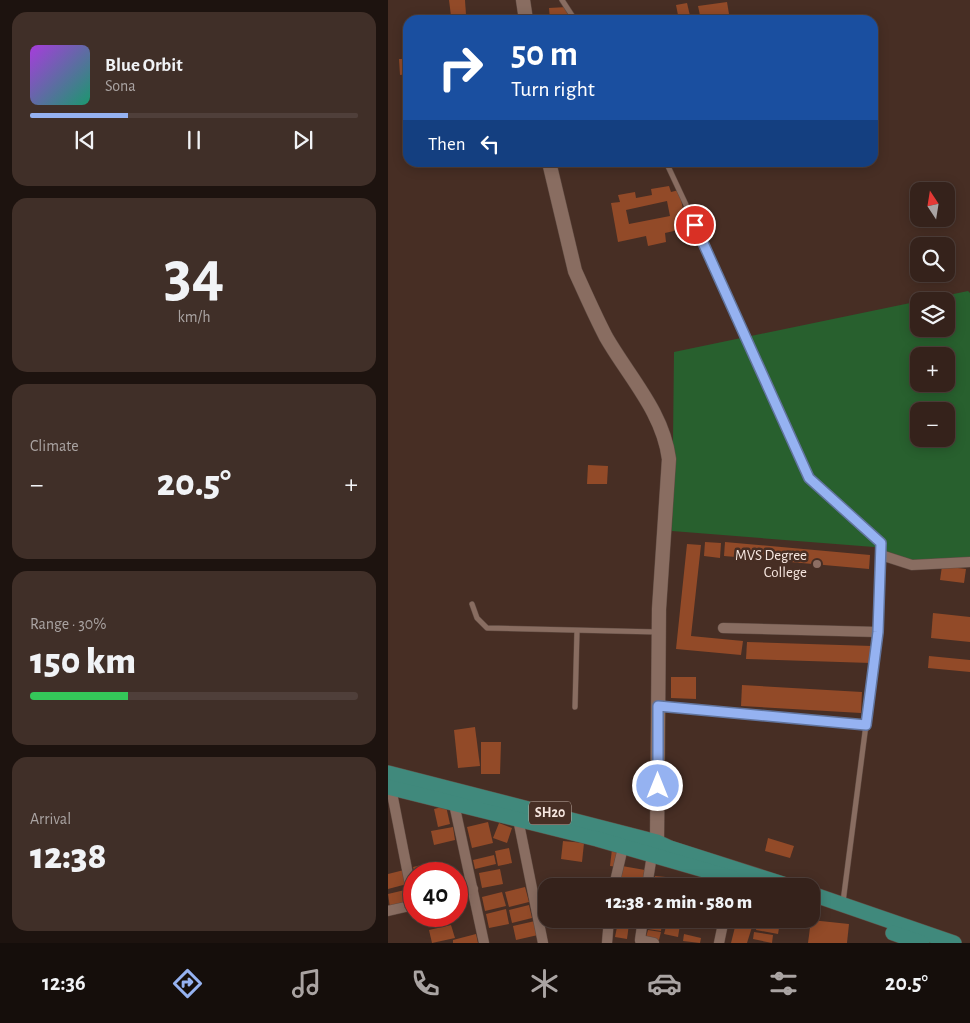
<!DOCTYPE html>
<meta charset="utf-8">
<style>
:root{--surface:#35221b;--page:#402f28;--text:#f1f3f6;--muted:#aaa4a3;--line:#4f3f3a;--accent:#95b2f1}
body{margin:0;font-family:"Alegreya Sans",sans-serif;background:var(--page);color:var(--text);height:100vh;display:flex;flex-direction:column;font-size:19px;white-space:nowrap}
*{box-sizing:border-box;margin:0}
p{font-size:16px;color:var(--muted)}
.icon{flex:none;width:28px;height:28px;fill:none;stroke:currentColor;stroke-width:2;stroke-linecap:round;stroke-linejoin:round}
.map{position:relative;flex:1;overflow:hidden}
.sheet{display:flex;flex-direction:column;gap:12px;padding:12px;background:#1d130f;width:388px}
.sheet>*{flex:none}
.banner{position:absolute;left:15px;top:15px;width:475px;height:152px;border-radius:15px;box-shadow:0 2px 12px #0003,0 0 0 1px var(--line);background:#1a4fa0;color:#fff;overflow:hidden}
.needle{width:32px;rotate:348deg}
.buttons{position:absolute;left:522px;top:182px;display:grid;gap:10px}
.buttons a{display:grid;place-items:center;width:45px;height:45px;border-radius:10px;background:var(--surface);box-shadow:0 2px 12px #0003,0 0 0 1px var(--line);font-size:25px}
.speed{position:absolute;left:15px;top:862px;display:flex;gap:10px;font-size:25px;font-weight:700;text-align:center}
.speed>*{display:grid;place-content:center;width:65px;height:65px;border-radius:50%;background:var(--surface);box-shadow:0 2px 12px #0003,0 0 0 1px var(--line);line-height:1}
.speed .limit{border:8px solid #d22;background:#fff;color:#111}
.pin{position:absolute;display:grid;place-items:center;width:42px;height:42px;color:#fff;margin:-21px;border:2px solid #fff;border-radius:50%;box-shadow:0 1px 5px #0007}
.me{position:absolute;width:55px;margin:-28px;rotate:0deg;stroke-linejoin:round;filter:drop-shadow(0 0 4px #0008)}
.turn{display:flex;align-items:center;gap:18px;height:105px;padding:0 25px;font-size:22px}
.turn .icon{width:65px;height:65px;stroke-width:2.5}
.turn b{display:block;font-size:35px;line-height:42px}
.then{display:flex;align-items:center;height:48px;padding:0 25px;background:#0003;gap:10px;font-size:19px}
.big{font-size:38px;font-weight:800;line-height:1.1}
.sheet .card{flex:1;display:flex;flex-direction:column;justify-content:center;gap:8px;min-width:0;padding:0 18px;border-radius:15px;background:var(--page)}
.sheet .dial{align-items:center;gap:0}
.dial b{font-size:65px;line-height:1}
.song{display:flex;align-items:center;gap:15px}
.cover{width:60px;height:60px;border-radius:8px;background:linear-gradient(135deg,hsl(280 70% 55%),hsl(160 70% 35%))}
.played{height:5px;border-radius:2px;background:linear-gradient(90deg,var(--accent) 30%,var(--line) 30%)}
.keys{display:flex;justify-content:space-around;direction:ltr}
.heat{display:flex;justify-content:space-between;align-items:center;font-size:28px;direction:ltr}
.charge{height:8px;border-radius:4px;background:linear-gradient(90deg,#34c759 30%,var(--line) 0)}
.trip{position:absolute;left:150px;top:878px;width:282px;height:50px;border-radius:15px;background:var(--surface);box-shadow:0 2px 12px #0003,0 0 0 1px var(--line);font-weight:800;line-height:50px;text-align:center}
.menu{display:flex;height:80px;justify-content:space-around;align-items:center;background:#150e0b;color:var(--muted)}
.menu .icon{width:35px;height:35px}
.menu .active{color:var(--accent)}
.menu b{font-size:22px;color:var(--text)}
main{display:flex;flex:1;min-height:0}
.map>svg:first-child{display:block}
.green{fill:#28602e;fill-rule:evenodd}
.building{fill:#924a28;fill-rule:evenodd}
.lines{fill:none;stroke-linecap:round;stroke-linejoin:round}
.lane-casing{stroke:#614c43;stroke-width:6}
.street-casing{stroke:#614c43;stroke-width:11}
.secondary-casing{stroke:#614c43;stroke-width:15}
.primary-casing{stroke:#614c43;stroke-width:16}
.lane{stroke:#896d61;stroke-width:5}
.street{stroke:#896d61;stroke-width:10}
.secondary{stroke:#896d61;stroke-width:14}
.primary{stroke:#40897c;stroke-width:15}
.route-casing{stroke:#61749d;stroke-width:12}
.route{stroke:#95b2f1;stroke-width:9}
.education-dot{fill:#8d6e63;stroke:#472e24;stroke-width:2}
.labels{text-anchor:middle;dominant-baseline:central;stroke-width:5;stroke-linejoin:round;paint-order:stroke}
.shield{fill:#472e24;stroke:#c2b0a8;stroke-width:1}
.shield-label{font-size:14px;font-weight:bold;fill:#f7e7e0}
.poi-label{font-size:15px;fill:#f7e7e0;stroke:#472e24;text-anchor:end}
</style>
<main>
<section class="sheet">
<div class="card">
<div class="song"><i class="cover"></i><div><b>Blue Orbit</b><p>Sona</p></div></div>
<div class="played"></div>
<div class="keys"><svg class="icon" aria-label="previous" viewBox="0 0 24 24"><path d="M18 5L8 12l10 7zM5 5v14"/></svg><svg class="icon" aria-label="pause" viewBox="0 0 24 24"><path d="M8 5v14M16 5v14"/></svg><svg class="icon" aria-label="next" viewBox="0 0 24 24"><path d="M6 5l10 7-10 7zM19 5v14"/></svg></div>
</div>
<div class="card dial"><b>34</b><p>km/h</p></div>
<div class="card"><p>Climate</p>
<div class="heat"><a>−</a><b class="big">20.5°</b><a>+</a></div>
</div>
<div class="card"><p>Range · 30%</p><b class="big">150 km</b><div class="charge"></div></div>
<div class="card"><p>Arrival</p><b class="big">12:38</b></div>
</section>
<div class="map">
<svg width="583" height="943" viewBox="0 0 583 943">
<rect width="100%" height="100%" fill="#472e24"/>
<path class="green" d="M 580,291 L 582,293 L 582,564 L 529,562 L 486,547 L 284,531 L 286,352 ZM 531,301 L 559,301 L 559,329 L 531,329 ZM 531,356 L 559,356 L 559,384 L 531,384 ZM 531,411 L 559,411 L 559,439 L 531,439 Z"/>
<g class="building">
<polygon points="61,0 77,0 78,15 63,16"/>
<polygon points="339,2 342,20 313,20 310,6"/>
<polygon points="299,3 303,20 291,20 288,5"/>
<polygon points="179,7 180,20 162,20 161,8"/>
<polygon points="111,15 112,20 94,20 93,16"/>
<polygon points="11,59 20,59 20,74 12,75"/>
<path d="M 281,186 L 283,192 L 291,190 L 299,228 L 277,233 L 278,242 L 260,246 L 258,236 L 230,242 L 223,203 L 232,202 L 230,195 L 247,192 L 248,198 L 264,195 L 263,189 ZM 279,201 L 282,216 L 241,224 L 238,210 Z"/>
<polygon points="200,465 220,466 219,484 199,484"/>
<polygon points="317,542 333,543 332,558 316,556"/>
<polygon points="337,542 482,555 481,569 336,556"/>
<polygon points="299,544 313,545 303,636 355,641 353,655 288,649"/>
<polygon points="554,566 578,569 576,583 552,580"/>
<polygon points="545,613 583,617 583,642 543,638"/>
<polygon points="359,642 484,646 483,663 358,659"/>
<polygon points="541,656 583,660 583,672 540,668"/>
<polygon points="283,677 308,677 308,699 283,698"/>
<polygon points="354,685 474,692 473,713 353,706"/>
<polygon points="87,727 92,766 70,768 66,730"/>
<polygon points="93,742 113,742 112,774 93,774"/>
<polygon points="58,806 62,824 50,827 46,809"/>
<polygon points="100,822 105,843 84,848 79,827"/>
<polygon points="111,823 124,828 119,843 105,838"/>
<polygon points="65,827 67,840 46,845 43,831"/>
<polygon points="380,838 406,846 402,858 377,851"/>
<polygon points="175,841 196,843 194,862 173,859"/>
<polygon points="121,848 124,863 110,866 107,851"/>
<polygon points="224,849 232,850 230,867 222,866"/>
<polygon points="106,855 108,864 87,869 85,860"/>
<polygon points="46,862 49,874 27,874 25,867"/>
<polygon points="234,866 257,870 255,883 232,879"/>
<polygon points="112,869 115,884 94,888 91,873"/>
<polygon points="16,870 19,884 0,889 0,874"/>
<polygon points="267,876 278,877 277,886 265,886"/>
<polygon points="304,877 320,881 318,886 302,886"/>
<polygon points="137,887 141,902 121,907 117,892"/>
<polygon points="21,889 24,902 2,908 0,894"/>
<polygon points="114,892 118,906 97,911 94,897"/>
<polygon points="141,905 144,918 124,923 121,910"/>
<polygon points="118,909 121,924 101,928 98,914"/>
<polygon points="35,916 61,916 61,918 37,924"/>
<polygon points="280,919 293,919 290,937 276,934"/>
<polygon points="316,919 333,919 331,927 315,922"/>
<polygon points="423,920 461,924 459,943 420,943"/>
<polygon points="147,921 150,935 128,940 125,926"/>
<polygon points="230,922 241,924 239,939 227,937"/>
<polygon points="261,922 274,924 273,931 260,929"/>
<polygon points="348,923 364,927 359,943 343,943"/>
<polygon points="369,924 391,928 390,934 368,930"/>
<polygon points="63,925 67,938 44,943 41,930"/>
<polygon points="260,930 273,932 271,940 258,937"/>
<polygon points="366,932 385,935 384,943 365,939"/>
<polygon points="88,934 90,943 65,943 65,940"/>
<polygon points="296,934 313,938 312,943 295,941"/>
</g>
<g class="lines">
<defs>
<g id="lane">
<polyline points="174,0 187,20"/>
<polyline points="278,162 322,256 421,478 493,543 490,632 455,902"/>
<polyline points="84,604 89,618 99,628 270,632"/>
<polyline points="271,706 478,725"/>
<polyline points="187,707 189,631"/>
</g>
<g id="street">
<polyline points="493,555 524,565 583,562"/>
<polyline points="335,628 490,632"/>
<polyline points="3,788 26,905"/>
<polyline points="65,799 96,943"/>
<polyline points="130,819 155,943"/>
<polyline points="226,886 235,847"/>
<polyline points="259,886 264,855"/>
<polyline points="69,894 85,889"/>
<polyline points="0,911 26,905"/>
<polyline points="255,919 252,940 266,943"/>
<polyline points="219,943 221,919"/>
<polyline points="331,943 336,919"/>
</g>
<g id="secondary">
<polyline points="135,0 138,20"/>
<path d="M 161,162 L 187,271 C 197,293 207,316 218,337 C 241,377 275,412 281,459 L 271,609 L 269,842 L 266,851"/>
</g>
<g id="primary">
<polyline points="0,773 269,842 282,848 401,886"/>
<polyline points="0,787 209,839 344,878"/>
<polyline points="424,894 566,943"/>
<polyline points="505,933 534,943"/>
</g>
</defs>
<use href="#lane" class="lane-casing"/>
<use href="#street" class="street-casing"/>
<use href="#secondary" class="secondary-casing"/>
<use href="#primary" class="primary-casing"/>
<use href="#lane" class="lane"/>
<use href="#street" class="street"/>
<use href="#secondary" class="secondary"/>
<use href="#primary" class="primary"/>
</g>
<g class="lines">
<defs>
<polyline id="route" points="270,786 270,706 478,725 490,632 493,543 421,478 307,225"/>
</defs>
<use href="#route" class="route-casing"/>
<use href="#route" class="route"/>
</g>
<circle class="education-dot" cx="429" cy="564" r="5"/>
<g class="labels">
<rect class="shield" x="141" y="801.5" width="42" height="23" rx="4"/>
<g class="shield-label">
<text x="162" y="813">SH20</text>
</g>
<g class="poi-label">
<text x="419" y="555">MVS Degree<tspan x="419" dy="17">College</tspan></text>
</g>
</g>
</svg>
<div class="buttons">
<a><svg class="needle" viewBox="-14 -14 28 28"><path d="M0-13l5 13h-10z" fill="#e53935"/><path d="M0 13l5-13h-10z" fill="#aaa4a3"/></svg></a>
<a><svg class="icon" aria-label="search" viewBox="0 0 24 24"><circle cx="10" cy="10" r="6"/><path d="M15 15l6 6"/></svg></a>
<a><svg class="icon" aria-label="layers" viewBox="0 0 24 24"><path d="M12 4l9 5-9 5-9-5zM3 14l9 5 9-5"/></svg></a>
<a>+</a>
<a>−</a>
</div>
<div class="speed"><div class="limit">40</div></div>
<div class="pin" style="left:307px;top:225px;background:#d93025"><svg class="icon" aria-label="arrive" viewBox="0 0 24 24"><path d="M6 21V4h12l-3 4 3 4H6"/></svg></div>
<svg class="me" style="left:270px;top:786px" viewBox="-20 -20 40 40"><circle r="17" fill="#95b2f1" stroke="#fff" stroke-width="3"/><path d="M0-11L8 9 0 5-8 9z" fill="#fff"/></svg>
<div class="trip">12:38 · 2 min · 580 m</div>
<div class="banner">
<div class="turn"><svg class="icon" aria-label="right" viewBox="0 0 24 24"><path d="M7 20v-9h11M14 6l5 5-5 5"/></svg><div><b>50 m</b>Turn right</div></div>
<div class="then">Then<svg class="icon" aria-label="left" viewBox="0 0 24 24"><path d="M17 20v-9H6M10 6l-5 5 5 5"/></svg></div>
</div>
</div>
</main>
<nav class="menu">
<b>12:36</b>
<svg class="icon active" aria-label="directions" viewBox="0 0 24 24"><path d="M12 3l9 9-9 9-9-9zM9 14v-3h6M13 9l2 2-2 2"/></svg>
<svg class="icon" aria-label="music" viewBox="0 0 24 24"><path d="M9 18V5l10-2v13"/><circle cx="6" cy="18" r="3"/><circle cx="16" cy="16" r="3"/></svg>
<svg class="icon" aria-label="phone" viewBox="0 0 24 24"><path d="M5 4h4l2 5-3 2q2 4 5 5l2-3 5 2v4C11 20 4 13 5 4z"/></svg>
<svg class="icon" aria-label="climate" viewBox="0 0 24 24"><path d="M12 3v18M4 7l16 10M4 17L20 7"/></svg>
<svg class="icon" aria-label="car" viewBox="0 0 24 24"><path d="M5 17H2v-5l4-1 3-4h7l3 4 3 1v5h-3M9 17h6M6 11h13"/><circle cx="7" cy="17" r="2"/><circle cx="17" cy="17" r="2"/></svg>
<svg class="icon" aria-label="filters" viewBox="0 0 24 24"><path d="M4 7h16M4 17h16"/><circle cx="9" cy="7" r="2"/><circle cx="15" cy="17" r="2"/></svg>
<b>20.5°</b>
</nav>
